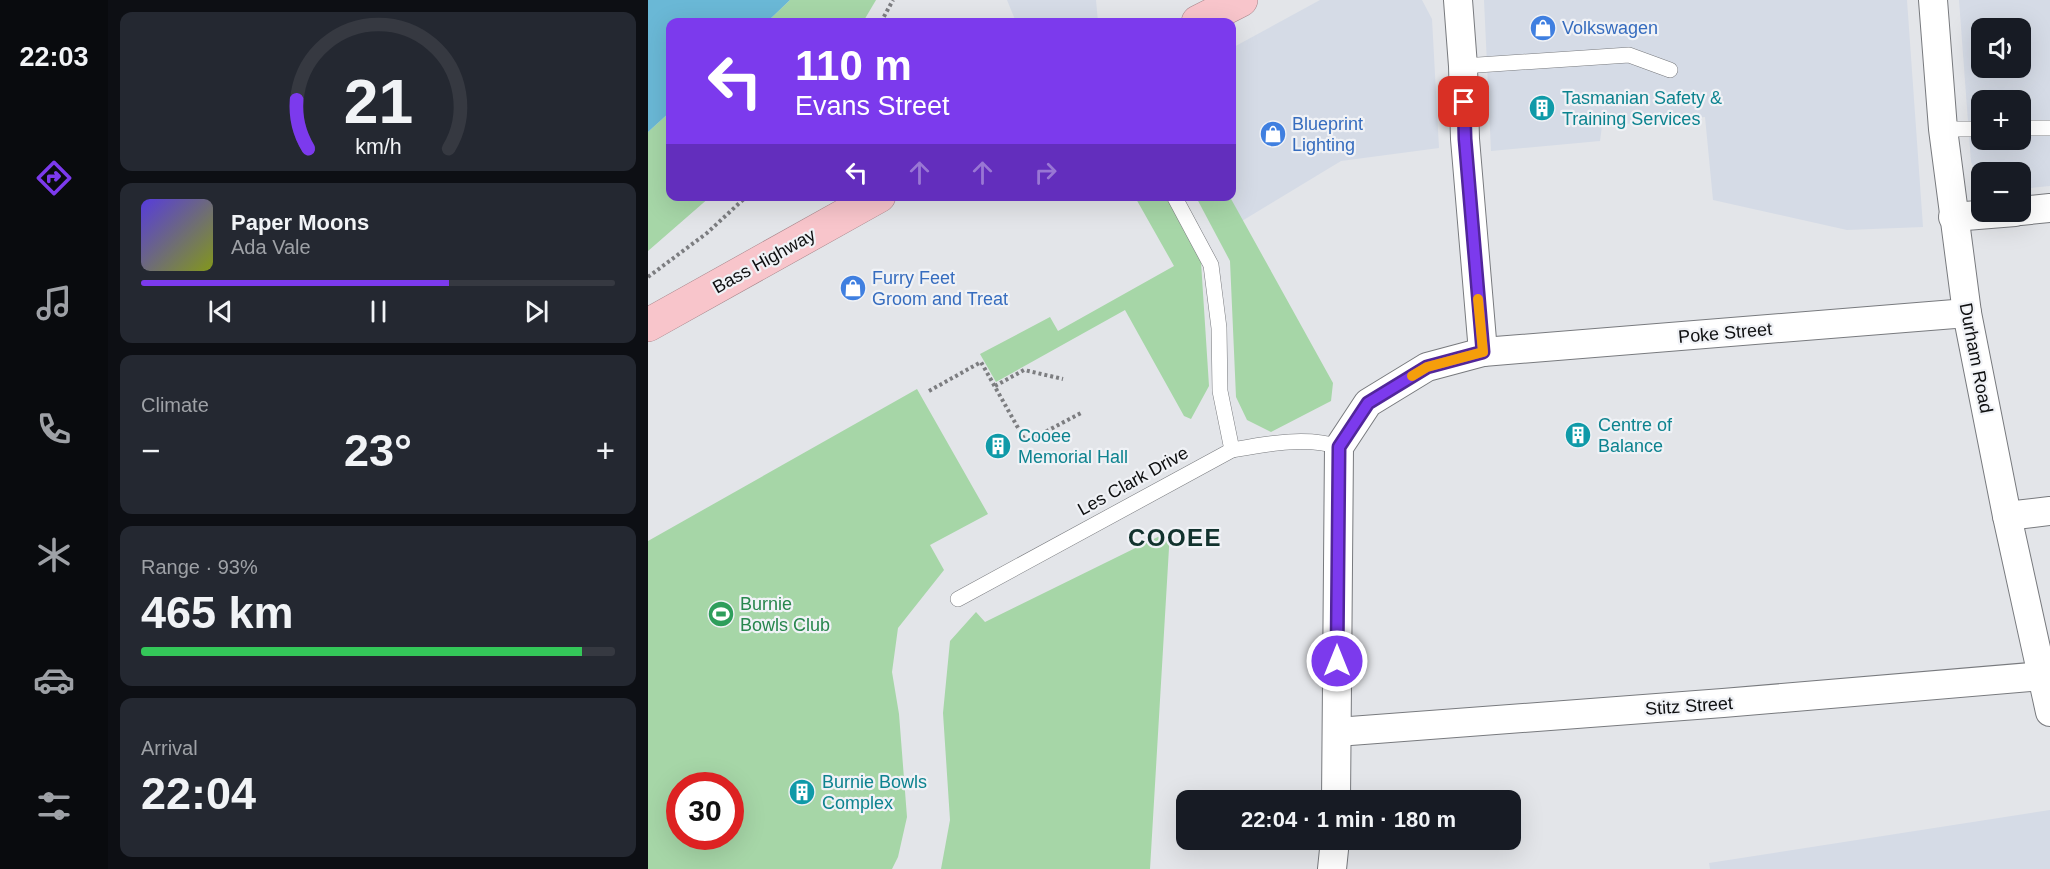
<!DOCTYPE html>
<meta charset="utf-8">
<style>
:root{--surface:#171b24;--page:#242831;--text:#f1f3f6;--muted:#9ea1a6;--line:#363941;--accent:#7c3aed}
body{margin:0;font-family:Helvetica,sans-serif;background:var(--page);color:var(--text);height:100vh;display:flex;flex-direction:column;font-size:22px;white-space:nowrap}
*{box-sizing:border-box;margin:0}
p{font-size:20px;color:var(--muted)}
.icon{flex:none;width:33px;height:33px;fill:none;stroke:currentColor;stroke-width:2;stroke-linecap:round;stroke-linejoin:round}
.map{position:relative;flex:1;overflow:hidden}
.side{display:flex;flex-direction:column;gap:12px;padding:12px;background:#0d0f14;width:540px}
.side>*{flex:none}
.top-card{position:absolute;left:18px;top:18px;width:570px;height:183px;border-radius:12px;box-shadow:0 6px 24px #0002;background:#7c3aed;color:#fff;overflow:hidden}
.fabs{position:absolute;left:1323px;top:18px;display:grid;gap:12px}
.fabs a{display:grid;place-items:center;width:60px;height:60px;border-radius:12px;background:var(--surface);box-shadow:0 6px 24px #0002;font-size:30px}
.speed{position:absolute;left:18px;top:772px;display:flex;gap:12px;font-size:30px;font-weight:700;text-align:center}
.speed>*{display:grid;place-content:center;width:78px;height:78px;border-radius:50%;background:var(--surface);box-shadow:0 6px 24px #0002;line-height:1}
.speed .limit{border:9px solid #d22;background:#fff;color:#111}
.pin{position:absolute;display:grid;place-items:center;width:51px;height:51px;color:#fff;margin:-26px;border-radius:12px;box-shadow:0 3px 9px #0006}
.me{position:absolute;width:66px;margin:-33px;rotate:0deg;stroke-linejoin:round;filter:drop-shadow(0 0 4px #0008)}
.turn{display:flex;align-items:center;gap:21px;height:126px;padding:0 30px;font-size:27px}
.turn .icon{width:78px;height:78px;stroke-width:2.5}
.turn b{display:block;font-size:42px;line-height:51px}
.lanes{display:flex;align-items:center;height:57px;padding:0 30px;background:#0003;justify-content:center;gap:30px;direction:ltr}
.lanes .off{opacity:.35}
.big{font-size:45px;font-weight:800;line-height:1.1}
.side .card{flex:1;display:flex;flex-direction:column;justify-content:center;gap:9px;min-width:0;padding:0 21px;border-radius:12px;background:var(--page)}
.side .dial{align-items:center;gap:0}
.dial svg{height:156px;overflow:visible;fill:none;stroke:var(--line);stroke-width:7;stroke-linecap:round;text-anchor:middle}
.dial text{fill:var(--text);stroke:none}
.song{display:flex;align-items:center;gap:18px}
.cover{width:72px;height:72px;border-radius:9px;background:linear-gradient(135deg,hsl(250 70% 55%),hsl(70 70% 35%))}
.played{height:6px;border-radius:3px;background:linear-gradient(90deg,var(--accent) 65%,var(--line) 65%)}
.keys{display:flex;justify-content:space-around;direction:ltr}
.heat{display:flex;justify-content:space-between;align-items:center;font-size:33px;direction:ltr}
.charge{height:9px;border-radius:4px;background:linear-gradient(90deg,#34c759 93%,var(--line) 0)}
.trip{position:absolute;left:528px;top:790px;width:345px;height:60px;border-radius:12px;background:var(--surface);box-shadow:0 6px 24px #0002;font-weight:800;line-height:60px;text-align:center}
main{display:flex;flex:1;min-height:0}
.menu{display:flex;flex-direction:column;width:108px;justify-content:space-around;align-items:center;background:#090b0e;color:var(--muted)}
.menu .icon{width:42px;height:42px}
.menu .selected{color:var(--accent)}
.menu b{font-size:27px;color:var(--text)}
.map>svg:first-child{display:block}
.built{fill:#d5dbe6;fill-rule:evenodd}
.green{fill:#a6d6a7;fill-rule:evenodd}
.water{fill:#6ab8d6}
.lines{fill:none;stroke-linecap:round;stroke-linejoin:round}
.lane-casing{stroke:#787a7e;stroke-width:16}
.street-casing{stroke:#787a7e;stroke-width:30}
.highway-casing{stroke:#a6858a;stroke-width:34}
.path{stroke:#7c7d80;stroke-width:4;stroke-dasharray:3 3;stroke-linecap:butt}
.lane{stroke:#fff;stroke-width:15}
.street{stroke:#fff;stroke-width:28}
.highway{stroke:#f8c5cb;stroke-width:33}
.route-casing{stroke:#51269a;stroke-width:15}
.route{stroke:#7c3aed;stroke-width:10}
.slow{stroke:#f59e0b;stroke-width:10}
.labels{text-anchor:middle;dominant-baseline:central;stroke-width:4.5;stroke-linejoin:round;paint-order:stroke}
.shop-label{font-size:18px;fill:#366cbe;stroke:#f0f2f6;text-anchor:start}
.culture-label{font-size:18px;fill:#0d838f;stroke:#f0f2f6;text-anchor:start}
.street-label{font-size:18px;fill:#0e0f10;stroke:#f0f2f6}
.leisure-label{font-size:18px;fill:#27864d;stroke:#f0f2f6;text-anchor:start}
.district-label{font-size:24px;font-weight:bold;letter-spacing:1.5px;fill:#11322d;stroke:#f0f2f6}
</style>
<main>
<nav class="menu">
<b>22:03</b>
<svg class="icon selected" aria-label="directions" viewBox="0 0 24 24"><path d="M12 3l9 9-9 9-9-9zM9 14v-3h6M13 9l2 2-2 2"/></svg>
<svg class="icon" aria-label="music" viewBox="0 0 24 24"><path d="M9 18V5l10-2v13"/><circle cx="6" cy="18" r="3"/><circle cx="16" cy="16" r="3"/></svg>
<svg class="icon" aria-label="phone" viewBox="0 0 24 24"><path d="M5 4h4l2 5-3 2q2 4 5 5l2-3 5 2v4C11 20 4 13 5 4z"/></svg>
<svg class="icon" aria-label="climate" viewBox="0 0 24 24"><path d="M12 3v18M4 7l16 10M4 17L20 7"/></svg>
<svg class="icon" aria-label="car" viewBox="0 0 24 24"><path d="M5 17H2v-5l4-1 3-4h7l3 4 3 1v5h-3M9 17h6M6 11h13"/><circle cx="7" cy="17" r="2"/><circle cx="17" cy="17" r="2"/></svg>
<svg class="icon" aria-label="filters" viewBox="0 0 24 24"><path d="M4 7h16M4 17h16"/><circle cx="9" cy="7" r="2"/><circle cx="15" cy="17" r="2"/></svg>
</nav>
<section class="side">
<div class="card dial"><svg viewBox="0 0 100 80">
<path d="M14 69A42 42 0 1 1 86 69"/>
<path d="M14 69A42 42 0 0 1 8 44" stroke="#7c3aed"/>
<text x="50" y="56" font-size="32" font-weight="700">21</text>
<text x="50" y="72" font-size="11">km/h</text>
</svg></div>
<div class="card">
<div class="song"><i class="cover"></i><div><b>Paper Moons</b><p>Ada Vale</p></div></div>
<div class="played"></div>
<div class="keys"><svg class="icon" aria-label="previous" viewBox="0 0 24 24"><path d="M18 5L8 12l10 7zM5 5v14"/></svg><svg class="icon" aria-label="pause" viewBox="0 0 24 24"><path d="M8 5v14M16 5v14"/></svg><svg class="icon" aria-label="next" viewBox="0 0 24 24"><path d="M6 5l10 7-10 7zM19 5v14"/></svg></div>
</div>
<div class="card"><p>Climate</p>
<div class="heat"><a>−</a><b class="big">23°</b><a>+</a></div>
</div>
<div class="card"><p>Range · 93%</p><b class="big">465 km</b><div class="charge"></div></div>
<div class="card"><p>Arrival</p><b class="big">22:04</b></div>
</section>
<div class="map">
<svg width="1402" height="869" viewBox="0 0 1402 869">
<rect width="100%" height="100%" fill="#e3e5e9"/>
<g class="built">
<polygon points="359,0 448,0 450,22 368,22"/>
<polygon points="672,0 774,0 784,19 791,148 693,161 594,221 582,197 584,196 584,48"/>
<polygon points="836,0 1259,0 1275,227 1199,230 1065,200 1057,117 954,126 952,141 843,151"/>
<path d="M 1311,0 L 1402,0 L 1402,186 L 1373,189 L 1372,172 L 1334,172 L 1333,182 L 1331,181 L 1323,162 ZM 1334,28 L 1372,28 L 1372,68 L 1334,68 ZM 1334,100 L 1372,100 L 1372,140 L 1334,140 Z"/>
<polygon points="1402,810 1402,869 1062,869 1061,863"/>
</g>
<g class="green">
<polygon points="142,0 228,0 215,22 119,22"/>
<polygon points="22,112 22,196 62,197 0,251 0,132"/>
<polygon points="487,197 518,197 553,262 561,386 543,419 536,416 477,310 348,382 332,354 402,317 410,331 526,266"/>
<polygon points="548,197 582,197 685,383 683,401 623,432 599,420 588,397 582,261"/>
<path d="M 269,389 L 340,514 L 282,545 L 296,570 L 250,628 L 244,672 L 251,714 L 259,817 L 250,857 L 244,869 L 0,869 L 0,541 ZM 32,786 L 82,786 L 82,837 L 32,837 Z"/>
<polygon points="522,531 502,869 293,869 302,820 295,713 302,641 328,612 337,622"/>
</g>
<polygon class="water" points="0,0 142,0 119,22 22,22 22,112 0,132"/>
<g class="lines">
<defs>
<g id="lane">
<polyline points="815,66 981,55 1022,70"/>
<polyline points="1372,128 1402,128"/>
<polyline points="1295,129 1334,129"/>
<polyline points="526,196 563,265 571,328 572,391 584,450"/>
<path d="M 310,599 L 584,450 C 618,444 658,436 691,447"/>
</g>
<g id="street">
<polyline points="810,0 815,66 817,139 835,352"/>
<polyline points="1285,0 1295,129 1319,313 1359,516 1402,712"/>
<polyline points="1372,211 1402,208"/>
<polyline points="1305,217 1367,212"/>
<polyline points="1359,516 1402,511"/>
<polyline points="689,732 1075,703 1394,676"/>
<polyline points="688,801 691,447 720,403 779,367 835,352 1319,313"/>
<polyline points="684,869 687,840"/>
</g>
<g id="highway">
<polyline points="550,22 593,0"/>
<polyline points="0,325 231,196"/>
</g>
</defs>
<use href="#lane" class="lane-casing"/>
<use href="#street" class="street-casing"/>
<use href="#highway" class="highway-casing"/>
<g class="path">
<polyline points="233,22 245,0"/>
<polyline points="0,277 59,233 99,196"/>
<polyline points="347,386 376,370 415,379"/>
<polyline points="281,391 333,362 378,442 433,413"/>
</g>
<use href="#lane" class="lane"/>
<use href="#street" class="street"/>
<use href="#highway" class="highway"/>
</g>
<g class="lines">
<defs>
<polyline id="route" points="689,661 691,447 720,403 779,367 835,352 817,139 816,102"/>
</defs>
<use href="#route" class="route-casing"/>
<use href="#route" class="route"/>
<polyline class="slow" points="764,376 779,367 835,352 830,299"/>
</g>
<defs>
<symbol id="shop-disc" viewBox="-11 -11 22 22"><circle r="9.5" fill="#3f7fe0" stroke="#f0f2f6"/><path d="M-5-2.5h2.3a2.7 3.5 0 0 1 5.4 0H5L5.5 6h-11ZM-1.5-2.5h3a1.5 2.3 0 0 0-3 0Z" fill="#fff"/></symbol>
<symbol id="building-disc" viewBox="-11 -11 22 22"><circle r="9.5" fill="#0f9aa8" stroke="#f0f2f6"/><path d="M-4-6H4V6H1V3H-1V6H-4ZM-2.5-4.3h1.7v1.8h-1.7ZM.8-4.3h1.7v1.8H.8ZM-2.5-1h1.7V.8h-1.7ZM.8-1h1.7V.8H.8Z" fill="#fff"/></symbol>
<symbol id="stadium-disc" viewBox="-11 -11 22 22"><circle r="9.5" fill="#2e9e5b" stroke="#f0f2f6"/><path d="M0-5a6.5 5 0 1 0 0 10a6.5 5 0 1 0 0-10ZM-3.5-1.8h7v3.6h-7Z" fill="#fff"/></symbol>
</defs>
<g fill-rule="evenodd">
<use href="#shop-disc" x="880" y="13" width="30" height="30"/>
<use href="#building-disc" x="879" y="93" width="30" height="30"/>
<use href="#shop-disc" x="610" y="119" width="30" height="30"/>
<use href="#shop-disc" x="190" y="273" width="30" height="30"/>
<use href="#building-disc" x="915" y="420" width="30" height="30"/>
<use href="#building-disc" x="335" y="431" width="30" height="30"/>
<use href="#stadium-disc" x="58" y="599" width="30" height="30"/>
<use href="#building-disc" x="139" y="777" width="30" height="30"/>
</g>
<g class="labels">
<g class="shop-label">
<text x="914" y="28">Volkswagen</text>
<text x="644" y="124">Blueprint<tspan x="644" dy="21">Lighting</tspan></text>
<text x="224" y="278">Furry Feet<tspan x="224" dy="21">Groom and Treat</tspan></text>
</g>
<g class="culture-label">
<text x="914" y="98">Tasmanian Safety &amp;<tspan x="914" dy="21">Training Services</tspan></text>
<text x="950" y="425">Centre of<tspan x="950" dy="21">Balance</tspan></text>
<text x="370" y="436">Cooee<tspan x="370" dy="21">Memorial Hall</tspan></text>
<text x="174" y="782">Burnie Bowls<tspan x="174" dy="21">Complex</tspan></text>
</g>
<g class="street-label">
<text transform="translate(116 261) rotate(-29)">Bass Highway</text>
<text transform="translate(1077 333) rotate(-5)">Poke Street</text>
<text transform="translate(1328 358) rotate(79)">Durham Road</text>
<text transform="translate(485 481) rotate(-29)">Les Clark Drive</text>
<text transform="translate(1041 706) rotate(-4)">Stitz Street</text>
</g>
<g class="leisure-label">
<text x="92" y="604">Burnie<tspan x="92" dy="21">Bowls Club</tspan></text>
</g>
<g class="district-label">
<text x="527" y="537">COOEE</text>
</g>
</g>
</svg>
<div class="fabs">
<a><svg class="icon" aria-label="sound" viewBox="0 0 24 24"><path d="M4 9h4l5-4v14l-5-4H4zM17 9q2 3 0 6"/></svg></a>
<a>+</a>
<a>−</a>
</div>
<div class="speed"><div class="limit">30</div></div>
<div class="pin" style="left:816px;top:102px;background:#d93025"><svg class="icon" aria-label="arrive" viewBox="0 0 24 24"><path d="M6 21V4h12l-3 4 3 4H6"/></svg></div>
<svg class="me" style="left:689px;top:661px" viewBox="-20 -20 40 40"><circle r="17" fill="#7c3aed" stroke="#fff" stroke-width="3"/><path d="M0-11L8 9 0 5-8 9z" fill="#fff"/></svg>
<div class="trip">22:04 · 1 min · 180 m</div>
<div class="top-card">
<div class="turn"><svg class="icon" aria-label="left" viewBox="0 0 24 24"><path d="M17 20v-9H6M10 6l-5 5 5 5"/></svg><div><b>110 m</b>Evans Street</div></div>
<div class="lanes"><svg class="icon" aria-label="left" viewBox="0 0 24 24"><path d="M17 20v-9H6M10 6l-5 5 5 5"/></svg><svg class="icon off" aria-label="ahead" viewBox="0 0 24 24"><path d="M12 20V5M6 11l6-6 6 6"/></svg><svg class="icon off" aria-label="ahead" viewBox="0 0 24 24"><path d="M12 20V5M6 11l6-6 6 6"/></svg><svg class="icon off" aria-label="right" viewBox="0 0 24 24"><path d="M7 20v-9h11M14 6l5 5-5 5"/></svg></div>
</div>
</div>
</main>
